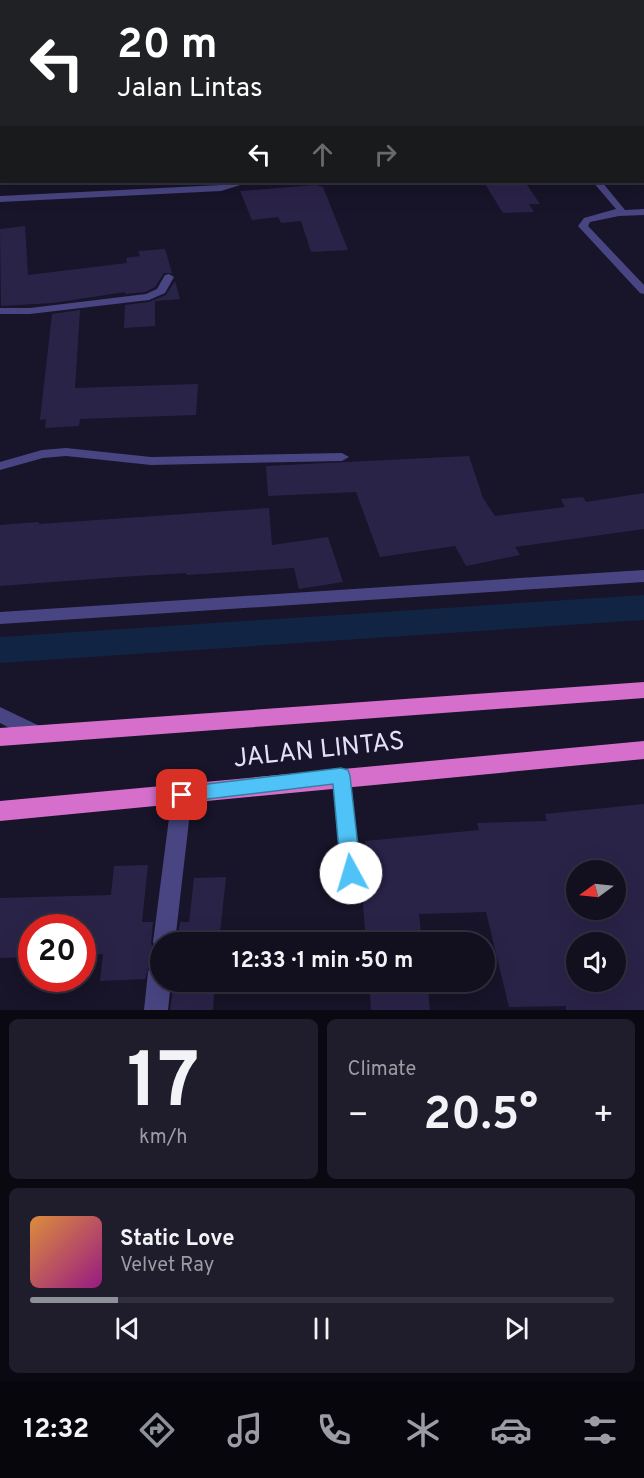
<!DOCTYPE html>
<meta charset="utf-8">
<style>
:root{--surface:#120f1f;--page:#1f1d2c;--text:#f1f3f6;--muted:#9c9ca4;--line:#312f3d;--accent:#8c9099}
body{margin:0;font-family:Overpass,sans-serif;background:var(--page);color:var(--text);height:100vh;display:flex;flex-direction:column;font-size:22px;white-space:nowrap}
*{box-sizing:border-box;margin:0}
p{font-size:20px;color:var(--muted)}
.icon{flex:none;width:33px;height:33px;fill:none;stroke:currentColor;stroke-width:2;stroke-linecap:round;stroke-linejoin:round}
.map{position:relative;height:1010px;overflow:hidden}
.sheet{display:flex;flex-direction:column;gap:9px;padding:9px;background:#0a0811;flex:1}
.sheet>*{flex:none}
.top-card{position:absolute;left:0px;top:0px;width:645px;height:183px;box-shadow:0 6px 24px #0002,0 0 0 2px var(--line);background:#202124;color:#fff;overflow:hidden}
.needle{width:39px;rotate:255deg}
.tools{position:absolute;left:566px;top:860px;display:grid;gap:12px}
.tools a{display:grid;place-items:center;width:60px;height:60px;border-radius:50%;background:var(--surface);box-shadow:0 6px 24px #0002,0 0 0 2px var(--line);font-size:30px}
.speed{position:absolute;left:18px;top:914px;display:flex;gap:12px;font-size:30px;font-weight:700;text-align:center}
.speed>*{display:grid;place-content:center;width:78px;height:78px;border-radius:50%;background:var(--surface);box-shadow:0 6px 24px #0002,0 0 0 2px var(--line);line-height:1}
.speed .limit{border:9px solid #d22;background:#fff;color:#111}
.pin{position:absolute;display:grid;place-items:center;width:51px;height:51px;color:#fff;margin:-26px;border-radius:12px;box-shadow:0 3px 9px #0006}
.me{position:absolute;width:66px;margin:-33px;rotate:354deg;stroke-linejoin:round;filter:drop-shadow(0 0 4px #0008)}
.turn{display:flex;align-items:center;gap:21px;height:126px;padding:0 18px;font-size:27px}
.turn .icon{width:78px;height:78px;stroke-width:2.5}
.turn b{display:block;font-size:42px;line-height:51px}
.lanes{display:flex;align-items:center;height:57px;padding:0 18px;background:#0003;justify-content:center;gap:30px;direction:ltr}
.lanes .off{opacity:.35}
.big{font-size:45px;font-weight:700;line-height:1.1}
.sheet .widget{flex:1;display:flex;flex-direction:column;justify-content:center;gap:9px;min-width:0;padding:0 21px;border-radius:9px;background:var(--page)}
.sheet .dial{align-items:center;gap:0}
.dial b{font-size:78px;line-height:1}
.song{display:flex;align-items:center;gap:18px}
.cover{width:72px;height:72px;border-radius:9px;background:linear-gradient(135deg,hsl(30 70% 55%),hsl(310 70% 35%))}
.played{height:6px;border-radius:3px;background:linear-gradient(90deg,var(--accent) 15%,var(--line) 15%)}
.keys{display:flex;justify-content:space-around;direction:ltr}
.heat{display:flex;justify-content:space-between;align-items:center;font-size:33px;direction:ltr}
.sheet .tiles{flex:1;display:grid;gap:9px;grid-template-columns:1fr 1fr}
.widget:last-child{grid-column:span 2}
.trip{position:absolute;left:150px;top:932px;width:345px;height:60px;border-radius:30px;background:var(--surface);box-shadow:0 6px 24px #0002,0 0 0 2px var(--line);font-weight:700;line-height:60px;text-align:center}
.menu{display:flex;height:96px;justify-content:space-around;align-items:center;background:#07060c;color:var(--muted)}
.menu .icon{width:42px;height:42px}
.menu .selected{color:var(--accent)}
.menu b{font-size:27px;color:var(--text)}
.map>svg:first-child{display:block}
.water{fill:#122444}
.building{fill:#2a2348;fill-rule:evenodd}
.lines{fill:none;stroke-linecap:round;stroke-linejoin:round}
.service{fill:#484582;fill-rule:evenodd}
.minor{fill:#484582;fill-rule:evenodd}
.trunk{fill:#d66fcb;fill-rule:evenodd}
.route{fill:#4fc3f7;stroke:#337fa1;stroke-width:1.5}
.labels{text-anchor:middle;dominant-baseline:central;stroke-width:6;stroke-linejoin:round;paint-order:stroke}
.near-street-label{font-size:26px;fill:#e3e0fb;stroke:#181429}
</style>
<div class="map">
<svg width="644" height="1010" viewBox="0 0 644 1010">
<rect width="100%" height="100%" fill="#181429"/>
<polygon class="water" points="644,595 644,620 0,663 0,637"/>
<g class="building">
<polygon points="525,182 540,204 529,204 534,212 503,213 485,184"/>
<polygon points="315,185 323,187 348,250 311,252 301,221 281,223 278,217 252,220 240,191"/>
<polygon points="25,226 28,275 127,263 126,258 140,256 138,251 165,249 172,273 164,273 155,287 145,292 125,294 125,292 53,303 1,306 0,229"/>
<polygon points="175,281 180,299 155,301 155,326 124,328 125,305 149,302 166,295"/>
<polygon points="80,310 75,388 198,384 196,415 80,419 79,426 45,428 46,419 40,420 52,314"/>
<polygon points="469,456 483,498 495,516 565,507 561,499 583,497 586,502 644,493 644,529 515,547 520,555 466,566 455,546 380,557 356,492 268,496 266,466"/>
<polygon points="269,508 272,545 328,537 343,582 299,589 294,568 186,575 186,573 120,577 0,586 0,525 39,522 39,524"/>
<path d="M 644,804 L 644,1010 L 566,1010 L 566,1006 L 509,1007 L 486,912 L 419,914 L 422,942 L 366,942 L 361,880 L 371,880 L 365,841 L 479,830 L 477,823 L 547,821 L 545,814 ZM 576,870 L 615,870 L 615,909 L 576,909 ZM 576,942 L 615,942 L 615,981 L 576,981 Z"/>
<polygon points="148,865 142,922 153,922 151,943 154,951 160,954 160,958 150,963 145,979 100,981 103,954 82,955 82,927 32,927 32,957 0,958 0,898 111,895 114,866"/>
<polygon points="226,877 219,942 177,942 180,922 189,922 194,878"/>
<polygon points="174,981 215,981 213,1010 170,1010"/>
<polygon points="369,981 427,981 430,1010 371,1010"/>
</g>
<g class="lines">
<polygon class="service" points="341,769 347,771 350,776 361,873 358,879 351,882 344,879 341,873 332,776 335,771"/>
<g class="minor">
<rect x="84" y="0" width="6" height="2"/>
<polygon points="453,0 460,0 462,2 454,2"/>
<polygon points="599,0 639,2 601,2"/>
<polygon points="2,3 2,8 0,9 0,4"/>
<rect x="0" y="59" width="2" height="4"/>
<rect x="0" y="101" width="2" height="4"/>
<polygon points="236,182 250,182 221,191 0,202 0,196 221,185"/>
<polygon points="593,182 602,182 625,210 644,209 644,215 619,216 590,222 588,226 644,285 644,294 640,293 578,226 584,218 616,209"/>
<polygon points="169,274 174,277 165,293 149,300 30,314 0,314 0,308 30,308 146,294 157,289 165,275"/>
<polygon points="66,448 151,457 342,453 349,457 342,461 151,465 66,456 43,458 0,470 0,462 42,450"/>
<polygon points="644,570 644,582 0,624 0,612"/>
<path d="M 0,707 L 46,729 L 49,734 L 46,739 C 31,744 13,729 0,723 Z"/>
<polygon points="182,786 189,789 192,795 175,942 160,942 160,952 156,950 153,942 172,795 175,789"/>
<polygon points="160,960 160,981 171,981 168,1010 144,1010 148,972 152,964"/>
</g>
<g class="trunk">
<polygon points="644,682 644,698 0,746 0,728"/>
<polygon points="644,741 644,759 0,821 0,801"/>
</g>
</g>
<polygon class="route" points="341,768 348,770 350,776 361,873 358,879 351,882 344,879 341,873 333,784 182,802 176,800 173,795 176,789 182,787"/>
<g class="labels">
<g class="near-street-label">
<text transform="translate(319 751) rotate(-6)">JALAN LINTAS</text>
</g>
</g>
</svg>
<div class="tools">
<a><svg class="needle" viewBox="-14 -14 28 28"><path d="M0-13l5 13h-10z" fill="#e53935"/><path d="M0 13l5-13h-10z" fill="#9c9ca4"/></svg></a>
<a><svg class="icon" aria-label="sound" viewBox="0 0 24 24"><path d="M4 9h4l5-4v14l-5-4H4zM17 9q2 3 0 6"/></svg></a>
</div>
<div class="speed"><div class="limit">20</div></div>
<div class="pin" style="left:182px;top:795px;background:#d93025"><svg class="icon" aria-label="arrive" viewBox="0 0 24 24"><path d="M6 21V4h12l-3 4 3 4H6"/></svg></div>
<svg class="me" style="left:351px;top:873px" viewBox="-20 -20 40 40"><circle r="19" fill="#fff"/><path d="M0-13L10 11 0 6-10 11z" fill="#4fc3f7"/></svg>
<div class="trip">12:33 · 1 min · 50 m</div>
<div class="top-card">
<div class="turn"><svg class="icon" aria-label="left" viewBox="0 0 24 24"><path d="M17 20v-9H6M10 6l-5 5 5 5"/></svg><div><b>20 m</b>Jalan Lintas</div></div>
<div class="lanes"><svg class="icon" aria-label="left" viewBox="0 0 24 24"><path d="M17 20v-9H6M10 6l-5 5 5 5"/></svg><svg class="icon off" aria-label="ahead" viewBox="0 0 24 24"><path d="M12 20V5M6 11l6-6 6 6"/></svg><svg class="icon off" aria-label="right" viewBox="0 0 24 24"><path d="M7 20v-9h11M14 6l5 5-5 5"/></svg></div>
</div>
</div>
<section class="sheet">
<div class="tiles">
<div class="widget dial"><b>17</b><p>km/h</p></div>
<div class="widget"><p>Climate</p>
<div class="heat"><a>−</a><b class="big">20.5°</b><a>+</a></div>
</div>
<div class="widget">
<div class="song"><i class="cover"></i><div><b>Static Love</b><p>Velvet Ray</p></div></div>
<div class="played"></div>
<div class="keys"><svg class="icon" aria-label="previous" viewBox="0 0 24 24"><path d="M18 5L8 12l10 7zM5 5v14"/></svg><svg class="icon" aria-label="pause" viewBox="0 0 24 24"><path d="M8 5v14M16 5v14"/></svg><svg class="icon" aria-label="next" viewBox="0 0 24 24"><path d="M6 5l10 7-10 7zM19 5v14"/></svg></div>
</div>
</div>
</section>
<nav class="menu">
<b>12:32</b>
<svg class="icon selected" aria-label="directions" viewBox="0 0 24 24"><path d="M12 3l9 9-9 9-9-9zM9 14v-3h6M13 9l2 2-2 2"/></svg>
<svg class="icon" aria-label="music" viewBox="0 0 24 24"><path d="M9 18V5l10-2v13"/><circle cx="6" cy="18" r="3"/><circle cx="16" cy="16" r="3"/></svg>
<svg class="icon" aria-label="phone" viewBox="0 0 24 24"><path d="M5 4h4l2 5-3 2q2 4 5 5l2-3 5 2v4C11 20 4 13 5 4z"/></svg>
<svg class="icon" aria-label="climate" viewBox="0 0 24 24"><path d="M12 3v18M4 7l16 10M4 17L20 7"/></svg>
<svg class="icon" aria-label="car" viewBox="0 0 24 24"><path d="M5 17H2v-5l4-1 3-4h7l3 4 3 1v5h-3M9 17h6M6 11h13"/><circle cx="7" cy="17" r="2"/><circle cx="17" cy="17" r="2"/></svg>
<svg class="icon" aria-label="filters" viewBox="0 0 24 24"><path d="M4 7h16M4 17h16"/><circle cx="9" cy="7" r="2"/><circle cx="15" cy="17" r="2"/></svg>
</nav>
